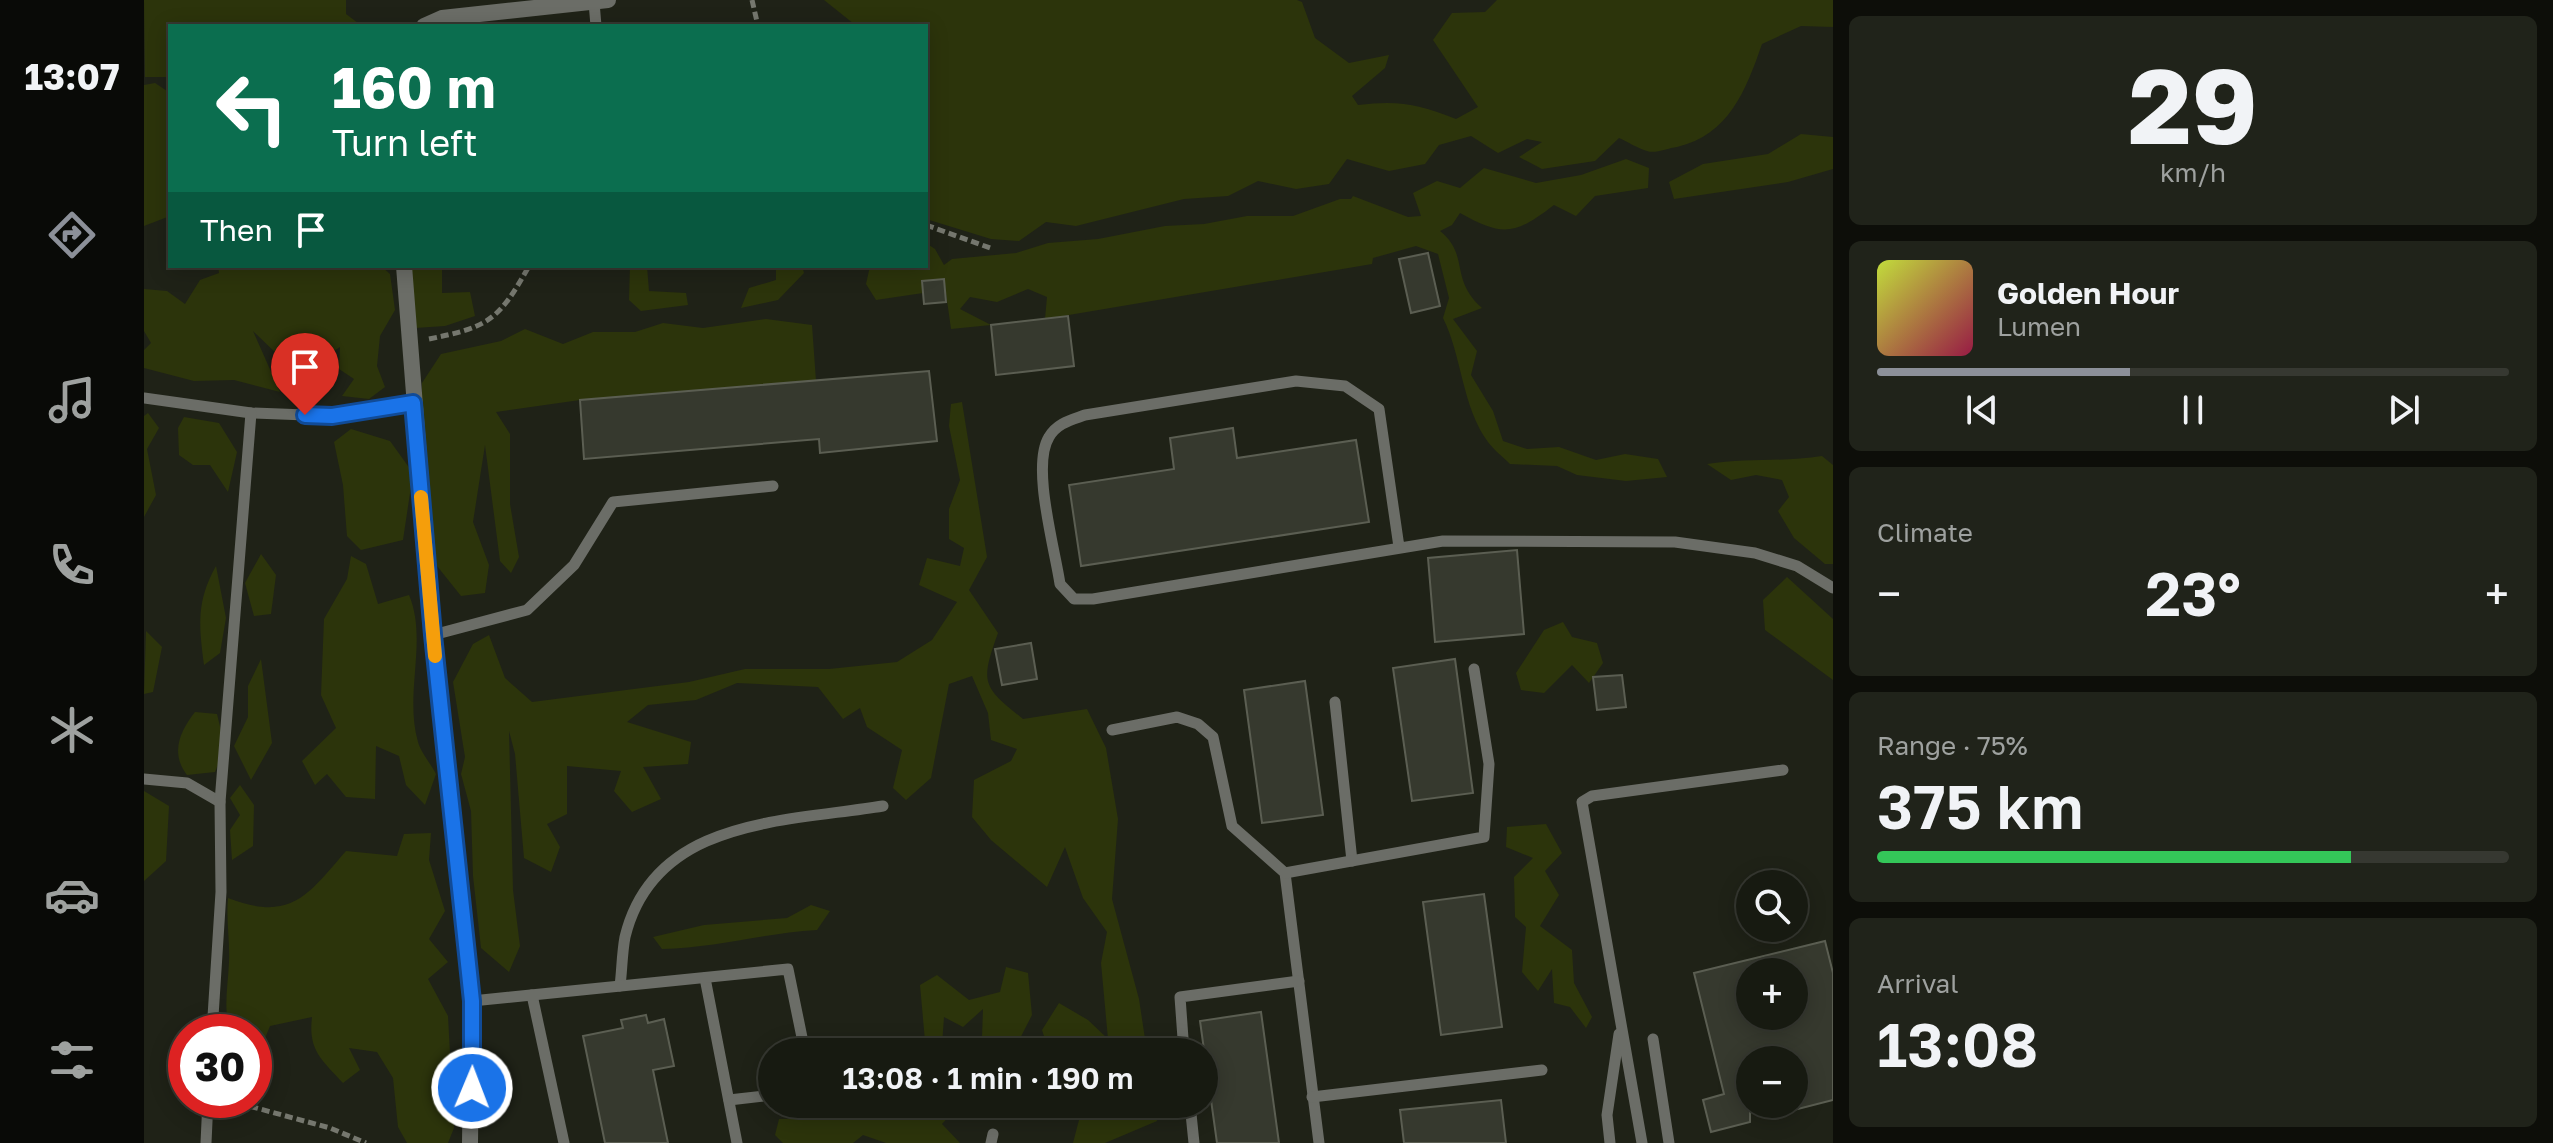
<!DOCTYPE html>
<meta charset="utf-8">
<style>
:root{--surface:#171a11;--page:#20231a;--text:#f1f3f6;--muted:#9ea19f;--line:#363831;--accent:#8c9099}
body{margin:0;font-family:"Golos Text",sans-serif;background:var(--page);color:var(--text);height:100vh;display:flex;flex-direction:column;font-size:30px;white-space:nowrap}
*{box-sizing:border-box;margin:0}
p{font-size:26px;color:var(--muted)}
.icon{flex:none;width:44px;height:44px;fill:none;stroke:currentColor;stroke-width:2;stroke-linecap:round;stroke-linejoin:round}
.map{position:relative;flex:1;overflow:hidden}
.details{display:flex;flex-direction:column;gap:16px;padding:16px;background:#0d0e09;width:720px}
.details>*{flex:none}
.banner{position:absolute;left:24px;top:24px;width:760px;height:244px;border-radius:0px;box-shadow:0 4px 20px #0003,0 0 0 2px var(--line);background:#0b6e4f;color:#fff;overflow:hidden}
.controls{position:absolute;left:1592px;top:870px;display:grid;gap:16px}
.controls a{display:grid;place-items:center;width:72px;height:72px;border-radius:50%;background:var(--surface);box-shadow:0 4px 20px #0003,0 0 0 2px var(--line);font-size:40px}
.speed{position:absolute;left:24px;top:1014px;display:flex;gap:16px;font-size:40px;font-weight:700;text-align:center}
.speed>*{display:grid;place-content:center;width:104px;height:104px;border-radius:50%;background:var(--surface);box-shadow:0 4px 20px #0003,0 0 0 2px var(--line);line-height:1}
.speed .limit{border:12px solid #d22;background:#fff;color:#111}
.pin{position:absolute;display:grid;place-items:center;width:68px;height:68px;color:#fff;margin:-82px -34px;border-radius:50% 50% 50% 0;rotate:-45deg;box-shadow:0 0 8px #0007}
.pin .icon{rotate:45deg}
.me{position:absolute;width:88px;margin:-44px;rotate:1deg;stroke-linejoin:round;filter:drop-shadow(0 0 6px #0008)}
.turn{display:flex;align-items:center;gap:28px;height:168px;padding:0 32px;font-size:36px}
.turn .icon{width:104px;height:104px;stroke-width:2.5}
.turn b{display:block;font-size:56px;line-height:68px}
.then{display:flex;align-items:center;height:76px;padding:0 32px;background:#0003;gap:16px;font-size:30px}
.big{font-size:60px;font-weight:600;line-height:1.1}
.details .widget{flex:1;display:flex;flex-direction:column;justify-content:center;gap:12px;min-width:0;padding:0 28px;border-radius:12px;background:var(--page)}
.details .dial{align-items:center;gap:0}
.dial b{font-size:104px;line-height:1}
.song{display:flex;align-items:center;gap:24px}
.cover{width:96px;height:96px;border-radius:12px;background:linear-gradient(135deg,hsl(70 70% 55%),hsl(340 70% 35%))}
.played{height:8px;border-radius:4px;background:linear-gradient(90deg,var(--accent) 40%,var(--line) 40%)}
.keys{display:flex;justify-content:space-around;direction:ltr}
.heat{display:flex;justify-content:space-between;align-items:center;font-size:44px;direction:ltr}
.charge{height:12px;border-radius:6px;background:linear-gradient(90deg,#34c759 75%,var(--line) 0)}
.trip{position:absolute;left:614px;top:1038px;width:460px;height:80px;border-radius:40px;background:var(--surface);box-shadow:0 4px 20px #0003,0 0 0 2px var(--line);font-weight:600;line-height:80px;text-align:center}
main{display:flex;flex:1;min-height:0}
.tab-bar{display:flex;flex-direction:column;width:144px;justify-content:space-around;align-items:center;background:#090a07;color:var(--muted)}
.tab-bar .icon{width:56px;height:56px}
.tab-bar .on{color:var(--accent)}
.tab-bar b{font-size:36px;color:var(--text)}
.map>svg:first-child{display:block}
.green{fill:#2c340b}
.building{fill:#36392e;stroke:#5b5e52;stroke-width:2;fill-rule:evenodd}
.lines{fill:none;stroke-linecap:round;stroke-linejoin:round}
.path{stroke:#75776e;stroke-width:5;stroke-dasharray:8 4;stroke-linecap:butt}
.lane{stroke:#6b6d67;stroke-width:11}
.street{stroke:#6b6d67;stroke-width:16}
.route-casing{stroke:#114b97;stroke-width:20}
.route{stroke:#1a73e8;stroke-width:14}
.slow{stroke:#f59e0b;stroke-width:14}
</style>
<main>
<nav class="tab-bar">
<b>13:07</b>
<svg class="icon on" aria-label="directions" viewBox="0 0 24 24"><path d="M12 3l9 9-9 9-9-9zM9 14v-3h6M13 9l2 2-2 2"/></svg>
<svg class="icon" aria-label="music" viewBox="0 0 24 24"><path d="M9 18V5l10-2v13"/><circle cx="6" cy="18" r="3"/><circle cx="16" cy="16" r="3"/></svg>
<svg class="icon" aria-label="phone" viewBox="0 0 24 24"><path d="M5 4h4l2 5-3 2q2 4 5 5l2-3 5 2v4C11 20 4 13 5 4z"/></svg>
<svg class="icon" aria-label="climate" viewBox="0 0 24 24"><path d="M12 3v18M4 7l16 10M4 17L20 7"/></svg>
<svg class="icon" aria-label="car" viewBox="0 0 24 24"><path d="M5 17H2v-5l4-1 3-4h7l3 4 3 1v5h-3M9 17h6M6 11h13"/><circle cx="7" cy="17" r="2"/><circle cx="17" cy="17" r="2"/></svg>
<svg class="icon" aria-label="filters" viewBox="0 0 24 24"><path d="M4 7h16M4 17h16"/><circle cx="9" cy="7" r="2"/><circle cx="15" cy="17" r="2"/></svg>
</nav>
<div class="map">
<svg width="1689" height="1143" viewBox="0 0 1689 1143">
<rect width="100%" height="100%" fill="#1f2217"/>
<g class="green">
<polygon points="0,0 202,0 202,14 218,26 26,26 26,77 1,77"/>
<path d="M 680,0 L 1153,0 L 1158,2 L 1171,38 L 1205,63 L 1245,55 L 1241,68 L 1208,96 L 1214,105 C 1254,100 1275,104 1312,119 L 1334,107 L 1289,40 L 1308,13 L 1341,12 L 1353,0 L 1689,0 L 1689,27 L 1657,26 L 1618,44 C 1602,90 1585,135 1533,147 C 1524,148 1511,154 1503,151 C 1493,148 1484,142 1475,138 L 1451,161 L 1398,169 L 1375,157 L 1398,142 L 1383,139 L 1354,153 L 1327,136 L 1295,145 L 1281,164 L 1245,171 L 1203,159 L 1185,184 L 1152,189 L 1114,181 L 1084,196 L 1040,199 L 932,226 L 902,222 L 875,241 L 847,239 L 782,219 L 782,26 L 708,26 L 710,24 Z"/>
<polygon points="11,83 26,93 26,216 0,226 0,85"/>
<polygon points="1657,134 1689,137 1689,169 1644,182 1530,199 1525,182 1559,164 1624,154"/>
<path d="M 1482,159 L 1505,168 L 1504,188 L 1451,196 L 1432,216 L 1410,205 C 1371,235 1359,237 1316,213 L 1308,225 L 1296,231 C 1326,255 1305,279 1338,308 L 1309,319 L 1333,351 L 1327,375 L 1349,411 L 1359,441 L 1383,449 L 1415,447 L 1452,460 L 1481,454 L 1514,459 L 1523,477 L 1482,481 L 1433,475 L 1413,466 L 1366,464 C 1359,457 1350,450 1344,442 C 1318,407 1318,356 1299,318 L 1305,298 L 1294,254 L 1272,246 L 1229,258 L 1228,264 L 901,319 L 903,297 L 884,289 L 853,302 L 826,297 L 816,309 L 847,325 L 807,329 L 800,279 L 778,281 L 779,293 L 732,300 L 722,284 L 726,266 L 782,266 L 782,243 L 791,249 L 800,265 L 808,259 L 872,253 L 904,243 L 954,239 L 1021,226 L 1060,224 L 1103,216 L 1149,216 L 1196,199 L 1207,199 L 1209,196 L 1264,217 L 1277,216 L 1269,193 L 1293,181 L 1316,188 L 1340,168 L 1392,183 L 1437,175 Z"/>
<polygon points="74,266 237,266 246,274 251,310 236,336 233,366 241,387 225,399 198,396 210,379 195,369 196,347 160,371 136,357 109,331 136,392 90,380 50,381 0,368 0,350 7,343 0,331 0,289 23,291 41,304 56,280 75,273"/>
<polygon points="269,266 298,266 298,293 326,292 331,316 301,326 271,328 265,273"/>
<polygon points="486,266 503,266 505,291 542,293 544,305 497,311 485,300"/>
<polygon points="632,266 658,266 660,273 634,300 597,308 605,288 632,280"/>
<polygon points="622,319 668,325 672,381 436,400 352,412 366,434 366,504 375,557 367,573 356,561 341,445 329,522 345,565 341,593 317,596 289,561 278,426 278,383 297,354 357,341 381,329 419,344 449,332 491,332 519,323 559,328"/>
<path d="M 818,402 L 843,557 L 825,590 L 854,633 C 836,683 838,686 879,719 L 943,709 L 962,748 L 974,819 L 968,899 L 995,999 L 1003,1052 L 904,1048 L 898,1030 L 915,1003 L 944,1020 L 964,1039 L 957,963 L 963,932 L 939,898 L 921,847 L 903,887 L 847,840 L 828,817 L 830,780 L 867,761 L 873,749 L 847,740 L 844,713 L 828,676 L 805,684 L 787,778 L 762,800 L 749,788 L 758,750 L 723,727 L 716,708 L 699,719 L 674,687 L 593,683 L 552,700 L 504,705 L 483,722 L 547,742 L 544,764 L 499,767 L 517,799 L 488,812 L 470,791 L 477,771 L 423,766 L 423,814 L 403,824 L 416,847 L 407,872 L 380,858 L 371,754 L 365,731 L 369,890 L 376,946 L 365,972 L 337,948 L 329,876 L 327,811 L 317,774 L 321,757 L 309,682 L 329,644 L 345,635 L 361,678 L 388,702 L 545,682 L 601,669 L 685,669 L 753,662 L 788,640 L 813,602 L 775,585 L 783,558 L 816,566 L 820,548 L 805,539 L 805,509 L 816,480 L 805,426 L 807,404 Z"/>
<polygon points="4,413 15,428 3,449 12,495 0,517 0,416"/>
<polygon points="40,417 75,423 93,452 84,492 66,465 49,465 35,455 34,428"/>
<polygon points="207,429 246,441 269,473 259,540 217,550 203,536 199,485 190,442"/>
<path d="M 1678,456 L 1689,465 L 1689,564 L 1681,564 L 1650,538 L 1634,511 L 1645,497 L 1638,480 L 1612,475 L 1587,480 L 1563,464 C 1602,458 1640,462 1678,456 Z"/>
<polygon points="117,554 132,575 127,614 110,616 101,583"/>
<path d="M 207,556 L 222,564 L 234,604 L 265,595 C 284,640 260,694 274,742 C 277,753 287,764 292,774 L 281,805 L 262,785 L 255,756 L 232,746 L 231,799 L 202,797 L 183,774 L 171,785 L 158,761 L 192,728 L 177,695 L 180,619 L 203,579 Z"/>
<path d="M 72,566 L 82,618 L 76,653 L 60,665 C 55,625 52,602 72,566 Z"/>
<polygon points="1643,577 1689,619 1689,680 1621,630 1619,600"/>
<polygon points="1419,622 1428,637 1453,643 1459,663 1445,683 1428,665 1400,693 1377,690 1372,673 1400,630"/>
<polygon points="2,631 18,647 9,692 0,694"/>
<polygon points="117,659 128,743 107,780 90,746 104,717 104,686"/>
<path d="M 51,712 L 73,714 L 81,747 L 71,772 L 43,775 C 26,753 36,731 51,712 Z"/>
<polygon points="96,785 110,805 109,846 88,860 86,830 96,815 86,798"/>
<polygon points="0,791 25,806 22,861 0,881"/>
<polygon points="1402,824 1418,853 1401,871 1415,895 1396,926 1428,950 1430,983 1448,1017 1442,1028 1426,1007 1410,1003 1408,969 1394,991 1378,972 1382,927 1371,917 1370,877 1389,858 1362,847 1363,827"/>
<path d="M 287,833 L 285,860 L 301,911 L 285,939 L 304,962 L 284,979 L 304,1016 L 310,1128 L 304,1143 L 263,1143 L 254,1127 L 249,1078 L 233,1052 L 205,1048 L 216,1070 L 199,1083 C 177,1059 164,1050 168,1017 L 126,1026 L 115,1053 L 125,1080 L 110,1095 L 110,1032 L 86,1032 C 79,1007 84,987 85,962 C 86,941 82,920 84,898 C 147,922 163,896 202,851 L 253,856 L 260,834 Z"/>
<path d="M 667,905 L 686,911 L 673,930 C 621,933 571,948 518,949 L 509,937 L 560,925 L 643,918 Z"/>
<polygon points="862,967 884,973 888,1015 869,1052 844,1052 838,1037 839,1009 819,1027 800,1017 798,1045 807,1052 782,1052 776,985 793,975 825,1000 856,992"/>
<polygon points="712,1104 816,1104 798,1124 816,1143 742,1143 719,1135 709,1143 639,1143 631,1135 635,1119 685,1118"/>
<polygon points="925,1104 1011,1104 1013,1121 961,1143 929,1143 935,1120"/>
</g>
<g class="building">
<polygon points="1284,253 1296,306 1267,313 1255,259"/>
<polygon points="800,279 802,302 780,304 778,281"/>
<polygon points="924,316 930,366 852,375 847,325"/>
<polygon points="785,371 793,441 676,453 675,439 440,459 436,400"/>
<polygon points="1089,428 1093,458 1212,440 1225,522 937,566 925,485 1030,469 1026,438"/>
<polygon points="1373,550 1380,634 1291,642 1284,558"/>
<polygon points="887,643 893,679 858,685 851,649"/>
<polygon points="1311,659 1329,793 1268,801 1249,668"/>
<polygon points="1478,675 1482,707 1453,710 1449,677"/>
<polygon points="1161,681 1179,815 1118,823 1100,690"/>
<polygon points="1340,894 1358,1027 1297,1035 1279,902"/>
<path d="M 1681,941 L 1689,973 L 1689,1100 L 1650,1110 L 1650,1060 L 1606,1060 L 1606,1122 L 1567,1132 L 1559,1100 L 1580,1094 L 1550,973 ZM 1606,972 L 1650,972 L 1650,1016 L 1606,1016 Z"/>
<polygon points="1117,1012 1135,1143 1073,1143 1056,1021"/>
<polygon points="502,1015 504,1023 520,1019 530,1066 509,1070 524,1143 461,1143 439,1036 479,1028 477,1020"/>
<polygon points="1357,1100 1362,1143 1260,1143 1256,1110"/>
</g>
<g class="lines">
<g class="path">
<polyline points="608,0 614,26"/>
<polyline points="782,225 849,249"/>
<path d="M 285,339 C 345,327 355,320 385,266"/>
<polyline points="83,1100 186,1128 222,1143"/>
</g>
<g class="lane">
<polyline points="450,2 452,26"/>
<polyline points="0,398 107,413 188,416 269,403"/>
<path d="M 1255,547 L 1235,409 L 1201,386 L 1152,381 L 941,415 C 927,420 913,423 905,437 C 887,466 911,549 916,584 L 930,599 L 949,599 L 1299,541 L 1531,542 L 1611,553 L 1653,566 L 1689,588"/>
<polyline points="289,635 383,610 430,565 469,502 629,486"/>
<polyline points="1191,702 1208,861"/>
<polyline points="968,730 1033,717 1054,724 1069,737 1088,826 1141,873 1175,1143"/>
<polyline points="0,779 43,783 76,802"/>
<polyline points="1141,873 1340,837 1345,764 1330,669"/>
<polyline points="561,978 593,1143"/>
<path d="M 476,986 C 478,970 478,953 481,937 C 510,818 641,822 739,806"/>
<polyline points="388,995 420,1143"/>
<polyline points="328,1001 644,969 661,1052"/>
<polyline points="68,1032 77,892 76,802 107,413"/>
<polyline points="1509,1039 1525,1143"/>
<polyline points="1040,1052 1036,997 1155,981"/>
<polyline points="1168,1097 1398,1070"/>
<polyline points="585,1100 628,1095"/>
<polyline points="1046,1104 1050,1143"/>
<polyline points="62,1143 64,1100"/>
<polyline points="847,1143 849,1134"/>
<polyline points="1466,1143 1463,1115 1475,1034"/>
<polyline points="1498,1143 1438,802 1448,796 1639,770"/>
</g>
<g class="street">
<polyline points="280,26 298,18 464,0"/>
<polyline points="260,266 289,635 328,1001 326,1143"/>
</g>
</g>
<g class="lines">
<defs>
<polyline id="route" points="161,415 188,416 269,403 289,635 328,1001 328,1088"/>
</defs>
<use href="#route" class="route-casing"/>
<use href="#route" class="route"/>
<polyline class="slow" points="277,497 291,656"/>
</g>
</svg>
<div class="controls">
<a><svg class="icon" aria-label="search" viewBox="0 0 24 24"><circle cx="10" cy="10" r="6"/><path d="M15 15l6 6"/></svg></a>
<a>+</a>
<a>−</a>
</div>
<div class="speed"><div class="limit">30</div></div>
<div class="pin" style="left:161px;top:415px;background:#d93025"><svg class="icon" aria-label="arrive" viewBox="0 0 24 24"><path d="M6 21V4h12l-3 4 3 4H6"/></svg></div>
<svg class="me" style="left:328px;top:1088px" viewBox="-20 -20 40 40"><circle r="17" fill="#1a73e8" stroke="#fff" stroke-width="3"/><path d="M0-11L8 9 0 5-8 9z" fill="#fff"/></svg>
<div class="trip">13:08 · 1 min · 190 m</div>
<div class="banner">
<div class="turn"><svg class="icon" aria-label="left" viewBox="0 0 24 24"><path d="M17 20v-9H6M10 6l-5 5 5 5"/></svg><div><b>160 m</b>Turn left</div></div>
<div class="then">Then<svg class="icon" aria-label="arrive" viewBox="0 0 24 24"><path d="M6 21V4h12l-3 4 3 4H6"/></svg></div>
</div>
</div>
<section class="details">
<div class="widget dial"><b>29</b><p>km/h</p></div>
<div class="widget">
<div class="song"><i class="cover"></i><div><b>Golden Hour</b><p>Lumen</p></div></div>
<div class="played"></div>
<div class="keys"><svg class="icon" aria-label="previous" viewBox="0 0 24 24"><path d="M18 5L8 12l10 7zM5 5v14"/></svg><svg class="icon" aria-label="pause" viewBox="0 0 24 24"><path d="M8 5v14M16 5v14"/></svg><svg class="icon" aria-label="next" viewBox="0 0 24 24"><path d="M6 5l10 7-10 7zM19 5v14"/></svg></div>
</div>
<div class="widget"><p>Climate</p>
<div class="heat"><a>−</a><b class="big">23°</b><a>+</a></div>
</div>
<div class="widget"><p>Range · 75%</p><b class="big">375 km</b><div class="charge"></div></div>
<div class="widget"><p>Arrival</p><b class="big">13:08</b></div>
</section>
</main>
